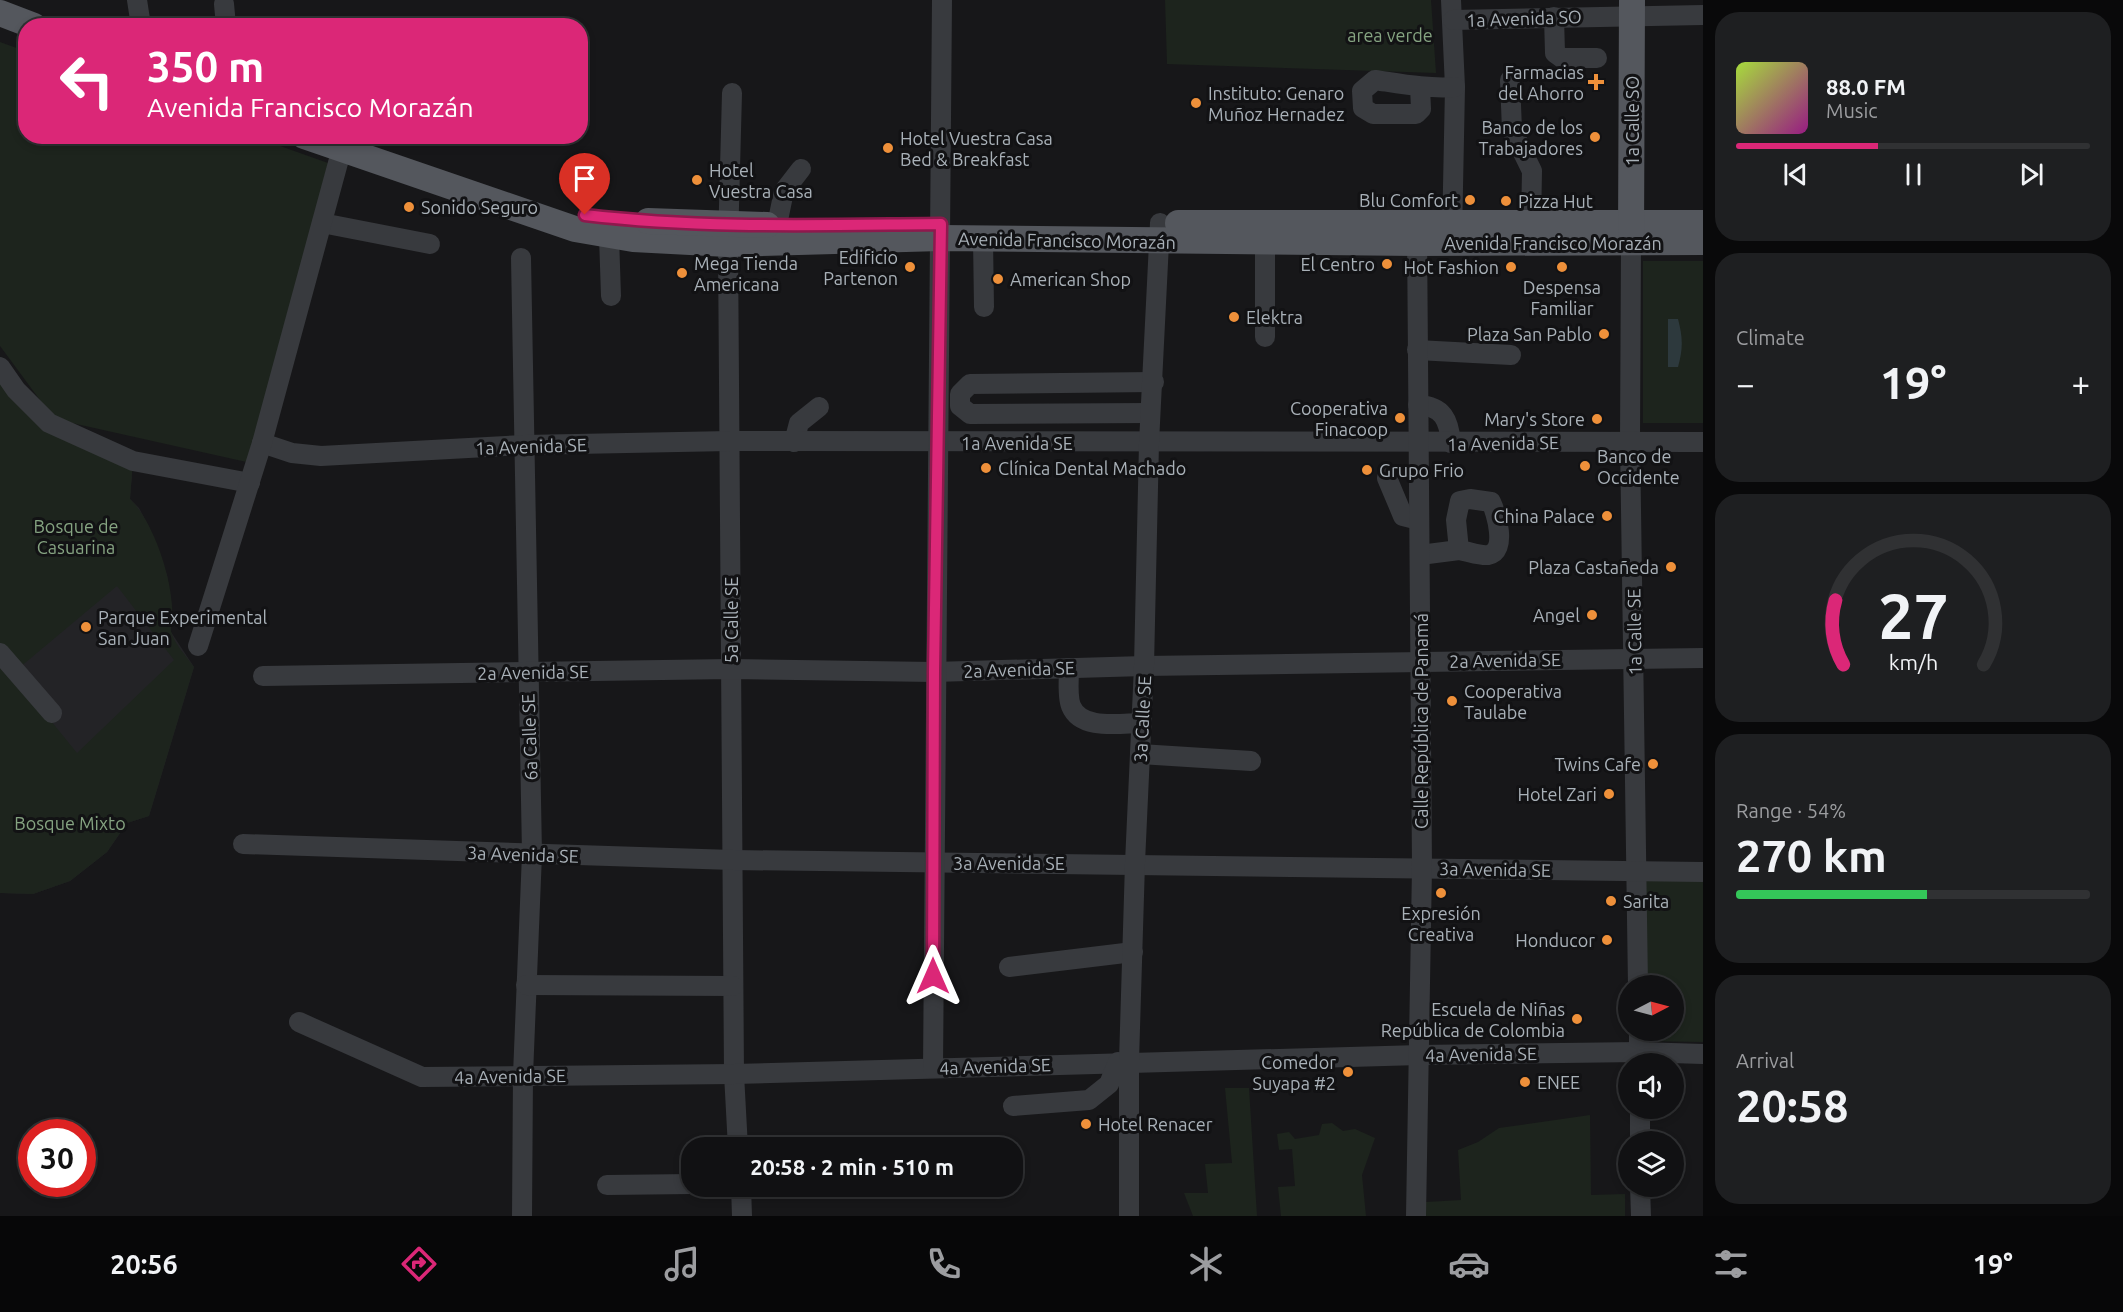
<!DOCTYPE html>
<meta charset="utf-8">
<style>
:root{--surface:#111113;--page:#1e1f21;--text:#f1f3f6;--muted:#9c9da0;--line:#303133;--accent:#db2777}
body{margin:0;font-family:Ubuntu,sans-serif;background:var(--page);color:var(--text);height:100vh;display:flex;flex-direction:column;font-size:22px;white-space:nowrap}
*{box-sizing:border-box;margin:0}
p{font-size:20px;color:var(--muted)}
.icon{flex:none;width:33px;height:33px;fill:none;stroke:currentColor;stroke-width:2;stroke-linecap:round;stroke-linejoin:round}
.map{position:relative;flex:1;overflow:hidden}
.sheet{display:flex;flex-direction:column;gap:12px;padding:12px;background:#09090a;width:420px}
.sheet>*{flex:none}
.hud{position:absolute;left:18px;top:18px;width:570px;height:126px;border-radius:24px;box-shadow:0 3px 9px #0003,0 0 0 2px var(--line);background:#db2777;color:#fff;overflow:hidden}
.needle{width:39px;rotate:84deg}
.fabs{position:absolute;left:1618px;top:975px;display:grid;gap:12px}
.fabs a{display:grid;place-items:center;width:66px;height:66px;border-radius:50%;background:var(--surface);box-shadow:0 3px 9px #0003,0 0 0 2px var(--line);font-size:30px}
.speed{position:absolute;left:18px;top:1119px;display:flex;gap:12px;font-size:30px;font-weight:700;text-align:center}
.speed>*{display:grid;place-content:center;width:78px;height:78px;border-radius:50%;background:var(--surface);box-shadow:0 3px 9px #0003,0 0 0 2px var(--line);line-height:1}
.speed .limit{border:9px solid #d22;background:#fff;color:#111}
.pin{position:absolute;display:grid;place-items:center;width:51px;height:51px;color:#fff;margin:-62px -26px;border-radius:50% 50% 50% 0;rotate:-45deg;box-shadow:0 0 6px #0007}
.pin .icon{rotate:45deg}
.me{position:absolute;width:66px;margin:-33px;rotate:0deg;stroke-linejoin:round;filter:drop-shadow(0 0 4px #0008)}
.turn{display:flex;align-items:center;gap:21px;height:126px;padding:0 30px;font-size:27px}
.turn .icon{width:78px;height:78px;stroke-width:2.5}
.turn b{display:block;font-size:42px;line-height:51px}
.big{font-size:45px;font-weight:700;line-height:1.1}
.sheet .tile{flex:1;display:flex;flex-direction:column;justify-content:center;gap:9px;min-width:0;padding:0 21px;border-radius:24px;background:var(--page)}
.sheet .dial{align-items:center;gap:0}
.dial svg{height:156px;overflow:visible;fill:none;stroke:var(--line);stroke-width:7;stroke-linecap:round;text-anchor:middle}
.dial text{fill:var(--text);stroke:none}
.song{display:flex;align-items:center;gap:18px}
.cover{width:72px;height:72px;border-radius:9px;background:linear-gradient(135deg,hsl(80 70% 55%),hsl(310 70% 35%))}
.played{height:6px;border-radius:3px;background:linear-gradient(90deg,var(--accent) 40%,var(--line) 40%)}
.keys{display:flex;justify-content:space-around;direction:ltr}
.heat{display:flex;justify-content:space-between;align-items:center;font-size:33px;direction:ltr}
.charge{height:9px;border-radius:4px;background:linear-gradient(90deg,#34c759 54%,var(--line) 0)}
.trip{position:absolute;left:681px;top:1137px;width:342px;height:60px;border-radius:24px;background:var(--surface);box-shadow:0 3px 9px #0003,0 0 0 2px var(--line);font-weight:700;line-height:60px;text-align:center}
.tabs{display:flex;height:96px;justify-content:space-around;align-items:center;background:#070708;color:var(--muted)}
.tabs .icon{width:42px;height:42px}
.tabs .selected{color:var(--accent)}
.tabs b{font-size:27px;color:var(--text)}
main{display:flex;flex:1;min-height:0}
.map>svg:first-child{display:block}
.built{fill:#232326}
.green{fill:#1d241d}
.water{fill:#2d393d}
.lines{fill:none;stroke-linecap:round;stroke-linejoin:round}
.minor{stroke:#383a3e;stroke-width:20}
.major{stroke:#54575d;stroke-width:26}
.route-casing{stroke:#8e194d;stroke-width:15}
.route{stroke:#db2777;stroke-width:10}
.poi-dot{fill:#ee903a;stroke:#121214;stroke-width:2}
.labels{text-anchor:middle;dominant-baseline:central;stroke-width:6;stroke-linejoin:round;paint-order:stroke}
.street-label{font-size:18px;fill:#a9b1b8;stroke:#121214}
.park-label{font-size:18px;fill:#85a381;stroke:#121214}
.poi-label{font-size:18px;fill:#a9b1b8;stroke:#121214;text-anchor:end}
</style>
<main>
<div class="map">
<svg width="1703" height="1216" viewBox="0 0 1703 1216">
<rect width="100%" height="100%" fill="#171719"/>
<polygon class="built" points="0,367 16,390 133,461 130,499 139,508 149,527 167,575 172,607 171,632 194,667 149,816 127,823 107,852 70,881 33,894 0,893"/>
<g class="green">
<polygon points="1165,0 1431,0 1436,73 1167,64"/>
<polygon points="0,42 25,51 26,136 255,137 328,163 251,463 54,419 0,346"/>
<rect x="1643" y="261" width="60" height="162"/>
<path d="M 0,367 L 34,408 L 133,461 L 130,499 C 153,521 171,576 172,607 C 173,615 170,624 171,631 C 173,642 187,657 194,667 L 149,816 L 127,823 L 107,852 L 70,881 L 33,894 L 0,893 L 0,658 L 77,753 L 174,660 L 117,586 L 19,668 L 0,643 Z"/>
<polygon points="1643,878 1703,879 1703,1042 1642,1041 1642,1031 1674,1030 1674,986 1642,985"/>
<polygon points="1225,1088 1249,1088 1257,1216 1193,1216 1184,1193 1208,1193 1205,1164 1232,1163"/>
<polygon points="1590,1115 1591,1195 1625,1194 1625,1216 1416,1216 1426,1202 1461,1200 1458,1150 1478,1142 1499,1128"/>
<polygon points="1332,1123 1343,1131 1355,1129 1375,1138 1362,1175 1366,1216 1281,1216 1278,1187 1295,1186 1292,1149 1279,1150 1277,1134 1289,1132 1295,1139 1319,1135 1322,1124"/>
</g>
<path class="water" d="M 1668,319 L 1678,319 C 1683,338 1683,349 1678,367 L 1668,367 Z"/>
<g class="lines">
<g class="minor">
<polyline points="137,0 141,26"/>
<polyline points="1451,0 1455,87 1452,237"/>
<polyline points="224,4 226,26"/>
<polyline points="1554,17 1555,53 1562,58 1597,58"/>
<polyline points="1453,20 1703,15"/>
<polyline points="1510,80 1512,130 1532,171 1531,224"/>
<path d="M 1420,87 L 1421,109 L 1416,114 L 1373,114 L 1363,108 L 1362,91 L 1375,80 C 1402,84 1428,89 1455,87"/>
<polyline points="732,93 728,244 734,1074 738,1148"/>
<polyline points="322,223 430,244"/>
<polyline points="777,225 784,191 801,169"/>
<polyline points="609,236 611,296"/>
<polyline points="983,239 984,307"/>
<polyline points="1631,243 1630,441 1638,986"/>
<polyline points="521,258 532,854 523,1075 522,1216"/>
<polyline points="1265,337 1265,242"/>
<polyline points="1417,350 1511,355"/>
<polyline points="0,367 16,390 49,423 133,461 250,483"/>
<path d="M 1418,405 C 1443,406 1449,420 1451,443"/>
<polyline points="1150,413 970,414 960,406 960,394 970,384 1154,382"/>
<polyline points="794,442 799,423 819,407"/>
<polyline points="262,443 292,453 321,456 524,445 730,441 1703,442"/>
<polyline points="1387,478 1403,516 1419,520"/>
<path d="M 1420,555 L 1459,550 L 1456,520 L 1460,501 L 1470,499 L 1491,502 C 1496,512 1508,552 1488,555 C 1480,556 1467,551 1459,550"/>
<polyline points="198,646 262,443 345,137"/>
<polyline points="0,653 52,713"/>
<path d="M 1069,668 C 1069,679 1067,696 1071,706 C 1081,731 1121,723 1142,723"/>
<polyline points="263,676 731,669 934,672 1144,666 1703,658"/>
<polyline points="1140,754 1251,761"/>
<polyline points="243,844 733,860 1703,872"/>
<polyline points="1009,967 1133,952"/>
<polyline points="526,985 733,986"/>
<polyline points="299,1022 422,1077 734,1074 1420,1055 1639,1052 1703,1054"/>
<polyline points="1639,1030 1639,1064"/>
<path d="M 933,1068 C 934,712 941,356 942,0"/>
<polyline points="1013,1106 1089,1100 1109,1084 1118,1062"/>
<polyline points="1640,1108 1640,1142"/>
<polyline points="607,1185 692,1184"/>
<polyline points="741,1186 742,1216"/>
<polyline points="1640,1186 1641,1216"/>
<polyline points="1129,1216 1129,1061 1135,863 1144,666 1149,443 1160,223"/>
<polyline points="1416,1216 1422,867 1417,231"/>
</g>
<g class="major">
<polyline points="0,13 34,26"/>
<polyline points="304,136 575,229 633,239 728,244 941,238 1417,243 1703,242"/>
<polyline points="648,221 767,225"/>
<polyline points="1178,223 1703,223"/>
<polyline points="1631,240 1632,0"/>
</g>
</g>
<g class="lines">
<defs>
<path id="route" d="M 585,215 C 704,229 822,225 941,224 L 934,672 L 933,976"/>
</defs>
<use href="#route" class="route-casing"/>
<use href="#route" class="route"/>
</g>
<g class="poi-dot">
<path d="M1593 73h6v6h6v6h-6v6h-6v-6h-6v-6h6z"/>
<circle cx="1196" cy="103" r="6"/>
<circle cx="1595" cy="137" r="6"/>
<circle cx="888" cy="148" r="6"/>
<circle cx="697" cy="180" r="6"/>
<circle cx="1470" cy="200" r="6"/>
<circle cx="1506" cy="201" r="6"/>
<circle cx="409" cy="207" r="6"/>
<circle cx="1387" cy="264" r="6"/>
<circle cx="910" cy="267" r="6"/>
<circle cx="1511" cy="267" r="6"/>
<circle cx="1562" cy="267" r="6"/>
<circle cx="682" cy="273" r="6"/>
<circle cx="998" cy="279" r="6"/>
<circle cx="1234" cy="317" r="6"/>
<circle cx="1604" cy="334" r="6"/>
<circle cx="1400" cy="418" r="6"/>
<circle cx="1597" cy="419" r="6"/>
<circle cx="1585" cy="466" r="6"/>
<circle cx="986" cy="468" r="6"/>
<circle cx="1367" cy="470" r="6"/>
<circle cx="1607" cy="516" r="6"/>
<circle cx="1671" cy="567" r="6"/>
<circle cx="1592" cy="615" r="6"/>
<circle cx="86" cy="627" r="6"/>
<circle cx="1452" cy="701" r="6"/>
<circle cx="1653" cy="764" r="6"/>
<circle cx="1609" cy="794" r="6"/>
<circle cx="1441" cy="893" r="6"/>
<circle cx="1611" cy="901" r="6"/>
<circle cx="1607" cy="940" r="6"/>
<circle cx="1577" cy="1019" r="6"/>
<circle cx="1348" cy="1072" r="6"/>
<circle cx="1525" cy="1082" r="6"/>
<circle cx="1086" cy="1124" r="6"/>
</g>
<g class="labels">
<g class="street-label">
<text transform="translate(1524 18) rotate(-2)">1a Avenida SO</text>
<text transform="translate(1632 121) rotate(-90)">1a Calle SO</text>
<text transform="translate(1067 240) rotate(1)">Avenida Francisco Morazán</text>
<text x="1553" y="243">Avenida Francisco Morazán</text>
<text x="1017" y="443">1a Avenida SE</text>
<text transform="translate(1503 443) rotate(-1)">1a Avenida SE</text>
<text transform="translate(531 446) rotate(-2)">1a Avenida SE</text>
<text transform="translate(731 620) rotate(-90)">5a Calle SE</text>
<text transform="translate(1634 632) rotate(-91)">1a Calle SE</text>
<text transform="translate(1505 660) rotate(-1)">2a Avenida SE</text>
<text transform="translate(1019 669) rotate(-2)">2a Avenida SE</text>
<text transform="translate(533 672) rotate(-1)">2a Avenida SE</text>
<text transform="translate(1142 719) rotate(-87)">3a Calle SE</text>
<text transform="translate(1421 721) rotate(-90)">Calle República de Panamá</text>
<text transform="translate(529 737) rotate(-92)">6a Calle SE</text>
<text transform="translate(523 854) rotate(2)">3a Avenida SE</text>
<text x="1009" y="863">3a Avenida SE</text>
<text transform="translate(1495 869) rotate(1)">3a Avenida SE</text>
<text transform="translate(1481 1054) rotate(-1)">4a Avenida SE</text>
<text transform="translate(995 1066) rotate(-2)">4a Avenida SE</text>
<text transform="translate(510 1076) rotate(-1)">4a Avenida SE</text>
</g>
<g class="park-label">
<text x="1390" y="35">area verde</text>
<text x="76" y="526">Bosque de<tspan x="76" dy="21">Casuarina</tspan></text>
<text x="70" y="823">Bosque Mixto</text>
</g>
<g class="poi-label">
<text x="1584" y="72">Farmacias<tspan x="1584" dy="21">del Ahorro</tspan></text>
<text x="1208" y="93" text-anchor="start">Instituto: Genaro<tspan x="1208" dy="21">Muñoz Hernadez</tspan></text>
<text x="1583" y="127">Banco de los<tspan x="1583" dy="21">Trabajadores</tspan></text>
<text x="900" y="138" text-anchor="start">Hotel Vuestra Casa<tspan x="900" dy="21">Bed &amp; Breakfast</tspan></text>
<text x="709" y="170" text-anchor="start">Hotel<tspan x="709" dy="21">Vuestra Casa</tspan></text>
<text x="1458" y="200">Blu Comfort</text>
<text x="1518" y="201" text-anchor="start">Pizza Hut</text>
<text x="421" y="207" text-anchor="start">Sonido Seguro</text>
<text x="898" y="257">Edificio<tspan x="898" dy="21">Partenon</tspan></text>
<text x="694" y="263" text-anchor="start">Mega Tienda<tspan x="694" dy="21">Americana</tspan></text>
<text x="1375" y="264">El Centro</text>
<text x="1499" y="267">Hot Fashion</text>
<text x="1010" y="279" text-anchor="start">American Shop</text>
<text x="1562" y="287" text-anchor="middle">Despensa<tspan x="1562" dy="21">Familiar</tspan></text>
<text x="1246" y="317" text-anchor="start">Elektra</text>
<text x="1592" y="334">Plaza San Pablo</text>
<text x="1388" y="408">Cooperativa<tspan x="1388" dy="21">Finacoop</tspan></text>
<text x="1585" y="419">Mary's Store</text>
<text x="1597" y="456" text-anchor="start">Banco de<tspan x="1597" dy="21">Occidente</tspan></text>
<text x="998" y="468" text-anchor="start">Clínica Dental Machado</text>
<text x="1379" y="470" text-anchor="start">Grupo Frio</text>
<text x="1595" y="516">China Palace</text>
<text x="1659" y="567">Plaza Castañeda</text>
<text x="1580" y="615">Angel</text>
<text x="98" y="617" text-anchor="start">Parque Experimental<tspan x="98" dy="21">San Juan</tspan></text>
<text x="1464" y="691" text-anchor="start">Cooperativa<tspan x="1464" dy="21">Taulabe</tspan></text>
<text x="1641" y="764">Twins Cafe</text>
<text x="1597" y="794">Hotel Zari</text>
<text x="1623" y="901" text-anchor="start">Sarita</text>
<text x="1441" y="913" text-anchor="middle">Expresión<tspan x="1441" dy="21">Creativa</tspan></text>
<text x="1595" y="940">Honducor</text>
<text x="1565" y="1009">Escuela de Niñas<tspan x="1565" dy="21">República de Colombia</tspan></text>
<text x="1336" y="1062">Comedor<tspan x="1336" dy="21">Suyapa #2</tspan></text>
<text x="1537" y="1082" text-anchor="start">ENEE</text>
<text x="1098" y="1124" text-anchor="start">Hotel Renacer</text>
</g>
</g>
</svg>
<div class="fabs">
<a><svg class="needle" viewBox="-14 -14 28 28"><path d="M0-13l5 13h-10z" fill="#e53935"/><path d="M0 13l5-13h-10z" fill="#9c9da0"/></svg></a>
<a><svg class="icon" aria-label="sound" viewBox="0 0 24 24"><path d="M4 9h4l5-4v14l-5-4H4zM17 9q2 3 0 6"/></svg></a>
<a><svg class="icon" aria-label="layers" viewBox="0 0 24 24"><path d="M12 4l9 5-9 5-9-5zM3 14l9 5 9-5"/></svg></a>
</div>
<div class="speed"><div class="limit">30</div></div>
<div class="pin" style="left:585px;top:215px;background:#d93025"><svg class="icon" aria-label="arrive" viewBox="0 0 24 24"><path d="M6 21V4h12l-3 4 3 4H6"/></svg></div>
<svg class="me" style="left:933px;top:976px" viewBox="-20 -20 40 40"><path d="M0-17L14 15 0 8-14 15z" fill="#db2777" stroke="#fff" stroke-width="4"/></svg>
<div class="trip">20:58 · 2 min · 510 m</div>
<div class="hud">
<div class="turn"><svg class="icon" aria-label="left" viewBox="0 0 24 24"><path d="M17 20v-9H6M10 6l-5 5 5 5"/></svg><div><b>350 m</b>Avenida Francisco Morazán</div></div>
</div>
</div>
<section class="sheet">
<div class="tile">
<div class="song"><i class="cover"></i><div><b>88.0 FM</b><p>Music</p></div></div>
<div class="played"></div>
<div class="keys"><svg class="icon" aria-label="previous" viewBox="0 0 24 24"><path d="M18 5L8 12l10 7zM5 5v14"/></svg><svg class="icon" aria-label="pause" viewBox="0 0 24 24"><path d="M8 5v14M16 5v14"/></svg><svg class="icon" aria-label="next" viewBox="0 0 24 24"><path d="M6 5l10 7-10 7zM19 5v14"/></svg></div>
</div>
<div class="tile"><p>Climate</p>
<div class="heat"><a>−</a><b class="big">19°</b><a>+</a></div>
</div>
<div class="tile dial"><svg viewBox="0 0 100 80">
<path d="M14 69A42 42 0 1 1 86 69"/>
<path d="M14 69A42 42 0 0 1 10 36" stroke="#db2777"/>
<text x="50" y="56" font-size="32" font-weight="700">27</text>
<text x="50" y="72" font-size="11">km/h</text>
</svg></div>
<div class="tile"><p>Range · 54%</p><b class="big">270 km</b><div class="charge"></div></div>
<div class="tile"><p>Arrival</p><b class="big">20:58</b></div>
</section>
</main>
<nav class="tabs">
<b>20:56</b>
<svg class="icon selected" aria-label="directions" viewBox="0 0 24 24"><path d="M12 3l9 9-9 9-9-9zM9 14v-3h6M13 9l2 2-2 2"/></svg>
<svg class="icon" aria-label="music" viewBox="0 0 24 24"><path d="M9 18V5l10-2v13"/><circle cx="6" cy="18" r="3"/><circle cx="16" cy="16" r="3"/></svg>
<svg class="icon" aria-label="phone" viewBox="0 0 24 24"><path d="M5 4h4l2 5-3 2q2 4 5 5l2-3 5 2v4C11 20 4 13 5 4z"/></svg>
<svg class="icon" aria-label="climate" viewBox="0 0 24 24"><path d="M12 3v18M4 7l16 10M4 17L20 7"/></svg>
<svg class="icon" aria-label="car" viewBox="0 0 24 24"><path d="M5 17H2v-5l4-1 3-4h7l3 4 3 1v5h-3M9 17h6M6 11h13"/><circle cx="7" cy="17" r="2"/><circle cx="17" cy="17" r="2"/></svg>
<svg class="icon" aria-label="filters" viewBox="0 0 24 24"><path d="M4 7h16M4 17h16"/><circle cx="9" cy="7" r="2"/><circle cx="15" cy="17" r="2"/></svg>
<b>19°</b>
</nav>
